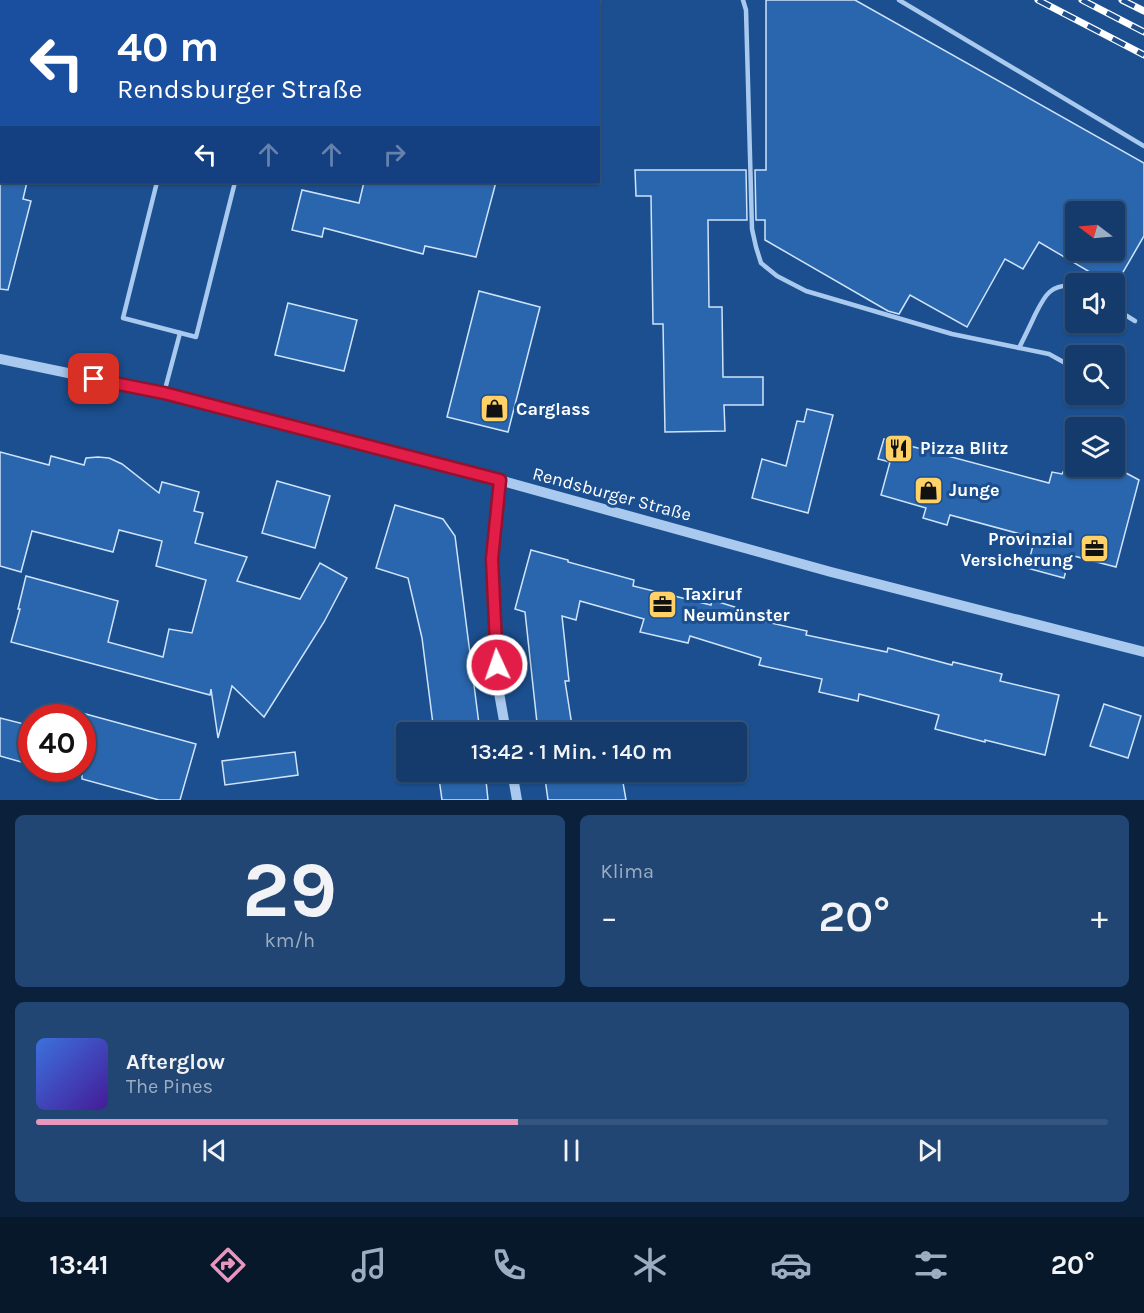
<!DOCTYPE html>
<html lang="de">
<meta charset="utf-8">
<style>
:root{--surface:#143b6b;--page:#214673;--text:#f1f3f6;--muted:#9dadc1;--line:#33557e;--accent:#e797bd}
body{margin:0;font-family:Karla,sans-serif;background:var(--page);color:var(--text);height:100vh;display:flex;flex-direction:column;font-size:22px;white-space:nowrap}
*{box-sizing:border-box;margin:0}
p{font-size:20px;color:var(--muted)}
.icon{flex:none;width:33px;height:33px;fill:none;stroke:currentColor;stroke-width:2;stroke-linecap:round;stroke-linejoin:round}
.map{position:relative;height:800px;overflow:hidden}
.details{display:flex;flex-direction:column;gap:15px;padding:15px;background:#0b203b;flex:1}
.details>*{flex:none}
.top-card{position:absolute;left:0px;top:0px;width:600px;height:183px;box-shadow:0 2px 4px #0004,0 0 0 2px var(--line);background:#1a4fa0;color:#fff;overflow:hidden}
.needle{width:39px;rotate:286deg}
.fabs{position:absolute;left:1065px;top:201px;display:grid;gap:12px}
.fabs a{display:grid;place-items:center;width:60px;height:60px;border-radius:6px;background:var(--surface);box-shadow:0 2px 4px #0004,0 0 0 2px var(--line);font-size:30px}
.speed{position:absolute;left:18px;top:704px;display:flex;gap:12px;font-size:30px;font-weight:700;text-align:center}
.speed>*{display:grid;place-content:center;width:78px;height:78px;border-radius:50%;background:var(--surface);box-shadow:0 2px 4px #0004,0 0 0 2px var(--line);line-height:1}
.speed .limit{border:9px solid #d22;background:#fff;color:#111}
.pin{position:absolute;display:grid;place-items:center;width:51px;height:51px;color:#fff;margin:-26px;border-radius:12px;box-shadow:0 3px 9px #0006}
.me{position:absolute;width:66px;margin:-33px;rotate:357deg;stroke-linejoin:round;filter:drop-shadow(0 0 4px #0008)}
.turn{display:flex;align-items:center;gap:21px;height:126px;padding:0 18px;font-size:27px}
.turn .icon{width:78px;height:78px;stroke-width:2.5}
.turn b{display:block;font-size:42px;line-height:51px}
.lanes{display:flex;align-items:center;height:57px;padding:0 18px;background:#0003;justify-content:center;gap:30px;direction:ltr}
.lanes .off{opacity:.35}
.big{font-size:45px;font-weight:600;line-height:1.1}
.details .tile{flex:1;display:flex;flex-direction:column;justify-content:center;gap:9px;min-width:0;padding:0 21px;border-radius:9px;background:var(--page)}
.details .dial{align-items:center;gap:0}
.dial b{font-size:78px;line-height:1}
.song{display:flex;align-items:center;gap:18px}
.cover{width:72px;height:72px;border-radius:9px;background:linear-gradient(135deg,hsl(220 70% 55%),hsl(260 70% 35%))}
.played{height:6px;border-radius:3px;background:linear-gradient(90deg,var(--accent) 45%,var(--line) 45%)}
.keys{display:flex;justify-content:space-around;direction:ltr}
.heat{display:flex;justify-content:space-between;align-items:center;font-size:33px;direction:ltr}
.details .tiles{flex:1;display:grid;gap:15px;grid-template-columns:1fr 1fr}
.tile:last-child{grid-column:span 2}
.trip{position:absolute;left:396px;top:722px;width:351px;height:60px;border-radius:6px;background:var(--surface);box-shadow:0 2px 4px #0004,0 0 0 2px var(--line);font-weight:600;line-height:60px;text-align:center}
.tabs{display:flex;height:96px;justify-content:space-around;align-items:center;background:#08182b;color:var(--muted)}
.tabs .icon{width:42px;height:42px}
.tabs .on{color:var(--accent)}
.tabs b{font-size:27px;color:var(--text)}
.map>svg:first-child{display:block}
.building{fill:#2a66ad;stroke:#cfe3fa;stroke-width:1.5;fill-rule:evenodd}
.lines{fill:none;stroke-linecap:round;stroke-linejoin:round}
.service{stroke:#a9c9ee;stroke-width:4.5}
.tertiary{stroke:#a9c9ee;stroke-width:10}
.rail-casing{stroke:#fff;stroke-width:7}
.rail{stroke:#1b4f8f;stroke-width:4.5;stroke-dasharray:14;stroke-linecap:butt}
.route-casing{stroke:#92132f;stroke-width:15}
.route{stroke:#e11d48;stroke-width:10}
.labels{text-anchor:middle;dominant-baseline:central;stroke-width:6;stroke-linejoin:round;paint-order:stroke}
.poi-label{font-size:18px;font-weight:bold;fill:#fff;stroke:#1b4f8f;text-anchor:start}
.street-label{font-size:18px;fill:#fff;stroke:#1b4f8f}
</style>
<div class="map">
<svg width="1144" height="800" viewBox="0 0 1144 800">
<rect width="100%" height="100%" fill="#1b4f8f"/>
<g class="building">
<path d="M 766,0 L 855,0 L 1144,163 L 1144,236 L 1115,286 L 1114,284 L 1110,284 L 1039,242 L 1023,269 L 1005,259 L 967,327 L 910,295 L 899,314 L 888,311 L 765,240 L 765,220 L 756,220 L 755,170 L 766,170 ZM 1076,212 L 1114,212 L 1114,250 L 1076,250 Z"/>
<polygon points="635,170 746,170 747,220 708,220 709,307 722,307 723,377 763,377 763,405 724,405 725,431 665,432 663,324 653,324 651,196 636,196"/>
<polygon points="0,182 27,182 23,199 31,201 8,290 0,289"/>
<polygon points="364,182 496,182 476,257 425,246 423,254 324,228 322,237 292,230 302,190 359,203"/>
<polygon points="479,291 540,307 508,432 447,417"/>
<polygon points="288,303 357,320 344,371 275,355"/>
<polygon points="807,409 833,415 808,513 752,498 762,459 786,466 797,421 804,422"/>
<polygon points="884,439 1049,483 1052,472 1062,474 1066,466 1113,466 1139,480 1116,567 1070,555 1064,578 1027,568 1035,538 950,515 947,525 923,518 926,508 881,495 890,462 878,459"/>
<polygon points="0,452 49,465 51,456 84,465 86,458 98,457 109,458 122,464 159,493 162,482 199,492 194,511 203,513 195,543 247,557 237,581 300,599 320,563 347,578 324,622 264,717 232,686 218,738 211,689 210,695 11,642 20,609 18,609 26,576 118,601 108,642 163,657 169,629 192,633 206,580 156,566 162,541 119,530 113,552 32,531 21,572 0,566"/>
<polygon points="277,481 330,496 315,548 262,533"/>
<polygon points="395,505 443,519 455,536 480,732 434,732 422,638 408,578 376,568"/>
<polygon points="531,550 568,560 568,562 634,580 633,586 711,605 712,600 751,612 749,618 807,631 806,635 887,652 888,648 952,665 953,662 1002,674 1000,681 1059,695 1045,755 985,740 985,742 935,729 939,715 859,694 858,701 819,692 822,679 759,665 761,658 690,636 688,643 640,632 644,619 580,601 576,620 562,616 569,681 565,681 573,732 538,732 525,612 515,609"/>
<polygon points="1104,704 1141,716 1128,758 1090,746"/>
<polygon points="82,713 196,744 180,800 159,800 82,779"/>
<polygon points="0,718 32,726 32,765 0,756"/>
<polygon points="295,752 298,775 225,785 222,761"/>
<polygon points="438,771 485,771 488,800 442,800"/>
<polygon points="544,771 621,771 626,800 548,800"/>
</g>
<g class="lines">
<g class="service">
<polyline points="743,0 746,10 752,229 756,247 761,263 777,276 806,291 952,334 1049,354 1076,369"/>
<polyline points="899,0 1144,146"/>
<polyline points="157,182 123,318 196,337 235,182"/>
<polyline points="1114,308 1135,321"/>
<path d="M 1019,348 C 1024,338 1029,328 1034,317 C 1044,297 1049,283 1076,286"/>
<polyline points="164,393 180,333"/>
</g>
<g class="tertiary">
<polyline points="0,359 164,393 499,480 831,572 1144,652"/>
<polyline points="499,480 492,559 498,687 506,732"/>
<polyline points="512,771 517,800"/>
</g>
<defs>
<g id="rail">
<polyline points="1038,0 1144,55"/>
<polyline points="1082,0 1144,32"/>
<polyline points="1122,0 1144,11"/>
</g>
</defs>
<use href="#rail" class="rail-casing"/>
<use href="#rail" class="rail"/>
</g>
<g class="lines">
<defs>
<polyline id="route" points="94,379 164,393 500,480 492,559 497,665"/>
</defs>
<use href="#route" class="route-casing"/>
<use href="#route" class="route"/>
</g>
<defs>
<symbol id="shop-square" viewBox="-11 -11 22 22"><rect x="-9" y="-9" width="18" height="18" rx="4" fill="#ffd166" stroke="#1b4f8f"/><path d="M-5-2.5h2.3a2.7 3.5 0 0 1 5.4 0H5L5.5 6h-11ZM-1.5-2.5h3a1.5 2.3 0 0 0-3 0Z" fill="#111"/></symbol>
<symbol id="restaurant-square" viewBox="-11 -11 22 22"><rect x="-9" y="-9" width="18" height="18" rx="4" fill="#ffd166" stroke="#1b4f8f"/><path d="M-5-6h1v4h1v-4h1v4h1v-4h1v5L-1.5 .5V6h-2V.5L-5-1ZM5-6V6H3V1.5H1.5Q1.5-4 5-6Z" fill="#111"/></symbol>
<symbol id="office-square" viewBox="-11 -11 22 22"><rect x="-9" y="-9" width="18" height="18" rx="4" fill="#ffd166" stroke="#1b4f8f"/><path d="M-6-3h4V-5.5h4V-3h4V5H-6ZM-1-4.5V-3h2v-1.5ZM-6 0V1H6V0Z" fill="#111"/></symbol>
</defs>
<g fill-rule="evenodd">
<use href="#shop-square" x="478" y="392" width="33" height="33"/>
<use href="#restaurant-square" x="882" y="432" width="33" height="33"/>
<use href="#shop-square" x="912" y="474" width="33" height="33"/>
<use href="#office-square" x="1078" y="532" width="33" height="33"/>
<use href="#office-square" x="646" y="588" width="33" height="33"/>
</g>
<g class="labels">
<g class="poi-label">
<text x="516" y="409">Carglass</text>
<text x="920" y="448">Pizza Blitz</text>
<text x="949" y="490">Junge</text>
<text x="1073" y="539" text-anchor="end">Provinzial<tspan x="1073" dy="21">Versicherung</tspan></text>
<text x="683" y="594">Taxiruf<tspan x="683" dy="21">Neumünster</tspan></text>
</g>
<g class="street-label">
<text transform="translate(612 494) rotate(15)">Rendsburger Straße</text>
</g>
</g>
</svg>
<div class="fabs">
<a><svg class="needle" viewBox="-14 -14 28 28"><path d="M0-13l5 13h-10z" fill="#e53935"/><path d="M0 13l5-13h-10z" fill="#9dadc1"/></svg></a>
<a><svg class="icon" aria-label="sound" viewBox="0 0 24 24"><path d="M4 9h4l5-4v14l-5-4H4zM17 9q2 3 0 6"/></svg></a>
<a><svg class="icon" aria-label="search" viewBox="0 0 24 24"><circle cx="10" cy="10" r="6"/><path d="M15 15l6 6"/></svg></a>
<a><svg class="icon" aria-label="layers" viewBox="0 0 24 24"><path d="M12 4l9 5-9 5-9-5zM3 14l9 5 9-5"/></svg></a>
</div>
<div class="speed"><div class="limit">40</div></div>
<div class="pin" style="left:94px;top:379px;background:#d93025"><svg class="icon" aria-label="arrive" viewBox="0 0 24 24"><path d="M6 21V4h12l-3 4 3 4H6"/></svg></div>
<svg class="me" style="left:497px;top:665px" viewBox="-20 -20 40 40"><circle r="17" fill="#e11d48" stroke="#fff" stroke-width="3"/><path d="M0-11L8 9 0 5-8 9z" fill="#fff"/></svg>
<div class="trip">13:42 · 1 Min. · 140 m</div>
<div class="top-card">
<div class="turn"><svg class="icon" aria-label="left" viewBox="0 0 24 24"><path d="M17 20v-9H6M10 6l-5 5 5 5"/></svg><div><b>40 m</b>Rendsburger Straße</div></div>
<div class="lanes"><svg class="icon" aria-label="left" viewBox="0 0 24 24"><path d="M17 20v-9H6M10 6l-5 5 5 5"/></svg><svg class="icon off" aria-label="ahead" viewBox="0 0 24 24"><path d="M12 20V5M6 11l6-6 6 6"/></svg><svg class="icon off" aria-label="ahead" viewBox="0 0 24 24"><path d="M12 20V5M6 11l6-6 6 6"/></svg><svg class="icon off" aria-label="right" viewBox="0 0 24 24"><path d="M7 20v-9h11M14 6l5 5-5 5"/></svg></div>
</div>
</div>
<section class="details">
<div class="tiles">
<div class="tile dial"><b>29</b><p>km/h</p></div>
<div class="tile"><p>Klima</p>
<div class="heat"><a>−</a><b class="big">20°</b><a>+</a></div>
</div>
<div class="tile">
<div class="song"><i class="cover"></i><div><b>Afterglow</b><p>The Pines</p></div></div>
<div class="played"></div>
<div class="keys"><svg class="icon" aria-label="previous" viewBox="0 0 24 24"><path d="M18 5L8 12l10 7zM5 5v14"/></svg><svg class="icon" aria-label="pause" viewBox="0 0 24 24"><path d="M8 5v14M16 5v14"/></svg><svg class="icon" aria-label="next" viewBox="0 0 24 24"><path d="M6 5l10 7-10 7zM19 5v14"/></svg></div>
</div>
</div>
</section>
<nav class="tabs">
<b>13:41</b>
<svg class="icon on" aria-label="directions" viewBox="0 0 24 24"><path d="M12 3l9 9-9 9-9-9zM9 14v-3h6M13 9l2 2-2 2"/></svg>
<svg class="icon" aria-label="music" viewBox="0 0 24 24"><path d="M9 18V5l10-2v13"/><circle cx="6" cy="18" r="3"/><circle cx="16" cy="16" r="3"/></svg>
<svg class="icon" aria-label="phone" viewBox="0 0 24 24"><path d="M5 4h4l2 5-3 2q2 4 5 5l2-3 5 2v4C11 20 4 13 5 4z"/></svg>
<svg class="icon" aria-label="climate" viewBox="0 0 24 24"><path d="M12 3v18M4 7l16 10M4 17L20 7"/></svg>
<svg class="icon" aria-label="car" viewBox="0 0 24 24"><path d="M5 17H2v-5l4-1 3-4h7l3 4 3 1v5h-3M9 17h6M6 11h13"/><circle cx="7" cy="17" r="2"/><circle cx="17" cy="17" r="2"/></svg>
<svg class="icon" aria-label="filters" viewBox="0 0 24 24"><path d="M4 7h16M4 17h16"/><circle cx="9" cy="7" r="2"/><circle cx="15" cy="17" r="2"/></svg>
<b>20°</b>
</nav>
